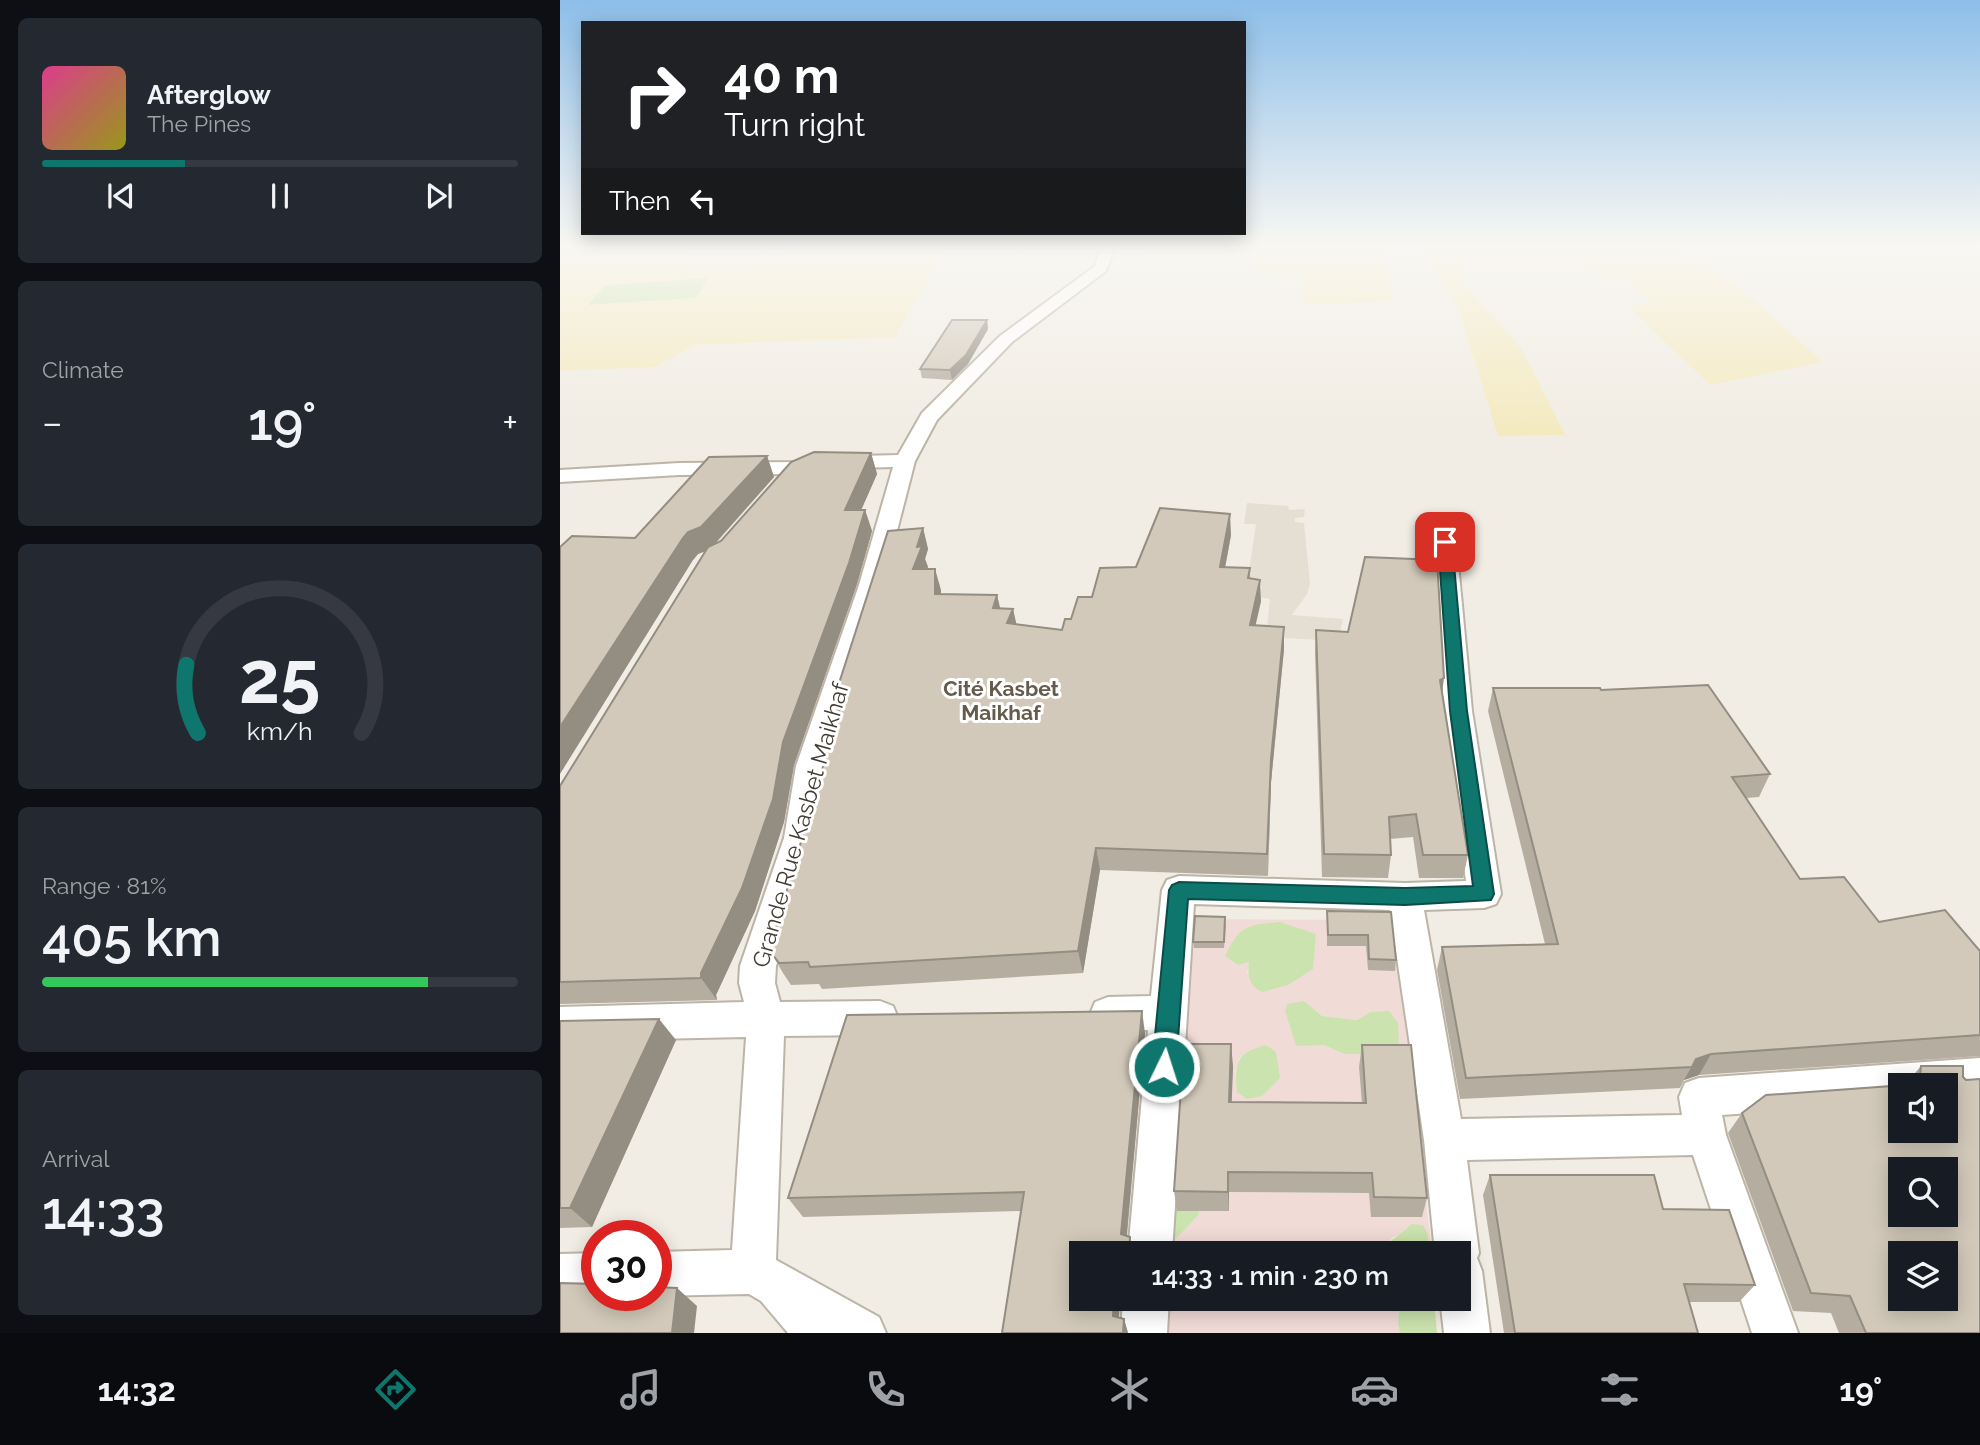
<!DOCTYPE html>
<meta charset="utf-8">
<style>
:root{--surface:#171b24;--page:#242831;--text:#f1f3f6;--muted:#9ea1a6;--line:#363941;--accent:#0f766e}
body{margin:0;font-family:Raleway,sans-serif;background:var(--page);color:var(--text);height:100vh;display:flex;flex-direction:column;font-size:26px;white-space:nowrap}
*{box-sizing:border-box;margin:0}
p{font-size:23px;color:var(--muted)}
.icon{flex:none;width:38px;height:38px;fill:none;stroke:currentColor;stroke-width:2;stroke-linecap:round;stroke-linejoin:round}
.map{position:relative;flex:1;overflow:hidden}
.details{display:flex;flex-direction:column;gap:18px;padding:18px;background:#0d0f14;width:560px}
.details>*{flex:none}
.guide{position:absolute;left:21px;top:21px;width:665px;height:214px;border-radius:0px;box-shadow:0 4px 18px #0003;background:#202124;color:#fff;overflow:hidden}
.buttons{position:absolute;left:1328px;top:1073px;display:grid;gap:14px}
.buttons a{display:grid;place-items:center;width:70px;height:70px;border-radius:0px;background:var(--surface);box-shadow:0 4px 18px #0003;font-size:35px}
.speed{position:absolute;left:21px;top:1220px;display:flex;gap:14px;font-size:35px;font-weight:700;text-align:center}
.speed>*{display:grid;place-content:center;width:91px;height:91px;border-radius:50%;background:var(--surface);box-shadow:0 4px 18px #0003;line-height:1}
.speed .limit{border:10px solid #d22;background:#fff;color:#111}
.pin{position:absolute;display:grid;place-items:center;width:60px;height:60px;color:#fff;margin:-30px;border-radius:14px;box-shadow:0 4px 10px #0006}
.me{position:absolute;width:77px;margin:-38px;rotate:4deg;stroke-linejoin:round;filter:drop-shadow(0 0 5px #0008)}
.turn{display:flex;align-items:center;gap:24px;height:147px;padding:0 28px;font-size:32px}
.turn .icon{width:91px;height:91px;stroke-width:2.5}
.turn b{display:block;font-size:49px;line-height:60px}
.then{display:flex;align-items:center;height:66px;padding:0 28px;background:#0003;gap:14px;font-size:26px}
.big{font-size:52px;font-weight:600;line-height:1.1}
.details .tile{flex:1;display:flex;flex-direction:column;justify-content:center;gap:10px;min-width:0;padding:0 24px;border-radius:10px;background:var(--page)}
.details .dial{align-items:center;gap:0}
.dial svg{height:182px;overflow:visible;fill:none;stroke:var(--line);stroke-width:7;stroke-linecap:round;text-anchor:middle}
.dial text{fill:var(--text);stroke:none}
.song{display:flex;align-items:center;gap:21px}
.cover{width:84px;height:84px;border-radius:10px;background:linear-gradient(135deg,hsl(330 70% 55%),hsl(60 70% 35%))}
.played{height:7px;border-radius:4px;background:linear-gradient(90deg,var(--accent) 30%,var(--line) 30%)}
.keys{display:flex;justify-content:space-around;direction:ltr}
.heat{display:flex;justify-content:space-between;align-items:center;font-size:38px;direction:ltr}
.charge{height:10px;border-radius:5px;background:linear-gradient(90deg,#34c759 81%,var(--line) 0)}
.trip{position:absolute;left:509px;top:1241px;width:402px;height:70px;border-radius:0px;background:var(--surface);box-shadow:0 4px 18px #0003;font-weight:600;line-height:70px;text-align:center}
.menu{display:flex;height:112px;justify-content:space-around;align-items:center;background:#090b0e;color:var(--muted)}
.menu .icon{width:49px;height:49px}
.menu .active{color:var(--accent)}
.menu b{font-size:32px;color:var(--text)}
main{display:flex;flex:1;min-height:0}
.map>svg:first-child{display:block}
.residential{fill:#e4dfd2}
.medical{fill:#f1dbd7;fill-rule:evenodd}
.green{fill:#cbe3ae}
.sand{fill:#f4eac0;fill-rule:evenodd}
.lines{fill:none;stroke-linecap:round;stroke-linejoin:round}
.minor-casing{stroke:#bcb5a7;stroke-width:4}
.minor{fill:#fff;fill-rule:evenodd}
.wall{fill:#b5ada0}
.shaded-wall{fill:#938d82}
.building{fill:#d2c9ba;stroke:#938d82;stroke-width:2;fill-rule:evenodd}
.route{fill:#0f766e;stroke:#0a4d48;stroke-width:2}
.labels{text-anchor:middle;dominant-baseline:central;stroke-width:6;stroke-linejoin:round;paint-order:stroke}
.neighbourhood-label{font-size:21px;font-weight:bold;fill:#655b4c;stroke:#fff}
.near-street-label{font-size:23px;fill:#423d34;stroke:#fff}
</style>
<main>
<section class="details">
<div class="tile">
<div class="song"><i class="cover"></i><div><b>Afterglow</b><p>The Pines</p></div></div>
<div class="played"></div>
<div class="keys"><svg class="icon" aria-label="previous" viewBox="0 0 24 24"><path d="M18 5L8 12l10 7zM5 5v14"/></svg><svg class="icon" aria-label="pause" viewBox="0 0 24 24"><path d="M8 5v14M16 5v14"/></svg><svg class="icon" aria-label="next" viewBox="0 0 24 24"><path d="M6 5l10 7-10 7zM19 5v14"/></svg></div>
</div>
<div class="tile"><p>Climate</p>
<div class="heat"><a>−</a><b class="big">19°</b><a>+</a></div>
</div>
<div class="tile dial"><svg viewBox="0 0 100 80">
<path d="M14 69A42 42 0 1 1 86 69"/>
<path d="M14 69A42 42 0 0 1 9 39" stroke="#0f766e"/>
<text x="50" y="56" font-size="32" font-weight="700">25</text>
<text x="50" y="72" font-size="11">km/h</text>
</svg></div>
<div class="tile"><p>Range · 81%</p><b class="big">405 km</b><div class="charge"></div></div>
<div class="tile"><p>Arrival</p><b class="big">14:33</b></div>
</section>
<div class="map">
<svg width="1420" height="1333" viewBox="0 0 1420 1333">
<rect width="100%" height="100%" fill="#f1ede4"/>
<polygon class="residential" points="687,503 728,506 729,510 745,509 744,517 735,518 735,522 744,523 750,584 747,594 732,615 783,619 778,641 706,637 710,599 700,597 702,586 687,585 696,524 684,524"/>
<g class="medical">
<path d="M 627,919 L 834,920 L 872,1253 L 869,1253 L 868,1235 L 842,1234 L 833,1237 L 816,1253 L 606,1253 ZM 631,922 L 665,923 L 664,948 L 628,947 ZM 690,961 L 739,977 L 728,985 L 687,974 ZM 744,1001 L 762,1016 L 797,1020 L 812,1012 L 784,1054 L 764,1045 L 736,1045 L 729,1025 ZM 680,1057 L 720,1078 L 712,1085 L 677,1092 L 675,1071 ZM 622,1066 L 671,1123 L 803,1124 L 862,1217 L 809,1193 L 669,1192 Z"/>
<polygon points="603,1298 789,1299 811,1310 819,1299 832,1299 839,1308 838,1324 840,1333 600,1333"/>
</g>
<g class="green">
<polygon points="149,278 136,298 27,305 45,285"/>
<path d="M 720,922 L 756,934 L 753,969 L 728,985 L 702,992 C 689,985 687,976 689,962 L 678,965 L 665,956 C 680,925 687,925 720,922 Z"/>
<polygon points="744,1001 762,1016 797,1020 811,1012 829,1011 838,1023 839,1046 803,1054 784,1054 764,1045 736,1046 725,1011 727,1004"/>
<path d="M 706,1045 L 716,1052 L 720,1078 L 702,1096 L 687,1099 L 677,1092 C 674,1063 676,1053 706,1045 Z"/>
<polygon points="602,1193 638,1206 639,1214 608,1247"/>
<path d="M 851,1224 L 863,1225 L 868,1235 L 869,1253 L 816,1253 C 828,1241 841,1236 851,1224 Z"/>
<polygon points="832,1299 874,1299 877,1333 840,1333 838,1324 839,1308"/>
</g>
<g class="sand">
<path d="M 0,244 L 134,244 L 120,264 C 153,263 217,266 242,244 L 386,244 L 335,337 L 135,345 L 95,367 L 0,371 ZM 148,278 L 136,298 L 28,305 L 45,285 Z"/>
<polygon points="592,244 824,244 833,301 743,305 744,275 694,273 692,259 589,257"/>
<polygon points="858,244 1108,244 1180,288 1263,362 1150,385 1068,306 1092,303 1066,279 1041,278 1023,262 947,265 941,261 902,259 904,284 961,348 1005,435 938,436 898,307"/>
</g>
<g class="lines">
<defs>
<g id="minor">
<polygon points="542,244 556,244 546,271 452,342 377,420 355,461 323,585 266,766 256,838 216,966 215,983 220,1002 320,1001 333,1006 338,1018 333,1030 320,1035 224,1036 216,1260 319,1317 326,1333 228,1333 201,1301 189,1294 96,1296 93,1295 96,1295 96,1252 172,1250 186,1037 0,1041 0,1007 184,1002 179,983 180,966 224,838 236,766 299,585 333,467 262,469 246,474 119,475 0,482 0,470 119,463 244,462 260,457 338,455 362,413 440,336 535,266"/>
<polygon points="885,535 893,537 896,542 912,711 941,894 936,904 924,908 864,910 901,1119 1122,1115 1119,1097 1125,1083 1139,1078 1420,1058 1420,1096 1386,1098 1386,1085 1340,1085 1340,1102 1162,1115 1166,1135 1238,1333 1192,1333 1133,1155 907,1160 919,1253 917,1258 922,1271 930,1333 884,1333 880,1298 900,1298 900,1253 875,1253 864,1140 830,910 634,904 612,1253 568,1253 588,1030 548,1031 535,1026 530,1014 535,1002 548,997 591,996 602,890 607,880 619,876 845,883 906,881 884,711 874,542 877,537"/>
<polygon points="37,1253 37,1295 43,1295 0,1298 0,1254"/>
<polygon points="563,1298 609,1298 607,1333 561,1333"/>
</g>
</defs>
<use href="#minor" class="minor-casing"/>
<use href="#minor" class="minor"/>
</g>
<g class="wall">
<polygon points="427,320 428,329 408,364 392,380 362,378 360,369"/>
<polygon points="311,453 317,474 301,510 305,510 312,531 297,584 234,765 224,822 195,911 156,995 157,1000 0,1004 0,786 146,551 138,554 133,560 75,538 207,456 214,477 155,544"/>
<polygon points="363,528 368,549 365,559 368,567 367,569 375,569 381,594 437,595 440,608 453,609 456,624 502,630 532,597 576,567 671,535 665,568 690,568 690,578 701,601 695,625 724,627 724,649 711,782 708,876 540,870 523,973 262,989 259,984 231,985 223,973 210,951 278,715 273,702"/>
<polygon points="756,630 882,691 908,855 903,878 859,878 853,837 830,839 831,855 828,878 762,877 755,652"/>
<polygon points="933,688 1210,774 1199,797 1186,798 1240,879 1319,922 1420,951 1420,1056 1139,1075 1124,1080 1120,1088 900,1099 877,970 882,947 985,944 928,711"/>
<polygon points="767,911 831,912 836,960 835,971 808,970 806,946 767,946"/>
<polygon points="666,923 664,948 634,948 633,942"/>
<polygon points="0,1021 116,1040 32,1227 0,1228"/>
<polygon points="585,1033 567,1236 522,1298 560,1298 559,1318 564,1319 568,1333 442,1333 461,1211 243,1217 228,1198"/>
<polygon points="802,1045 867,1198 862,1217 811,1217 809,1193 669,1192 669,1211 617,1211 614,1191 673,1066 671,1102 802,1103 799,1067"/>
<polygon points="1361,1066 1403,1077 1406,1080 1420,1333 1279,1333 1271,1313 1233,1311 1168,1133 1182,1113 1345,1085"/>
<polygon points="930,1175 1103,1209 1195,1285 1179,1302 1129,1302 1138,1333 944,1333 923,1195"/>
</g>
<g class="shaded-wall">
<polygon points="427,320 428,329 408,364 392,380 390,370"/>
<polygon points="311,453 317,474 292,531 285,510"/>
<polygon points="207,456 214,477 150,549 138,554 133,560 0,774 0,727 123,538"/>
<polygon points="305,510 312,531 297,584 234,765 224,822 195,911 156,995 157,1000 141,978 141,973"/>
<polygon points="670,514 671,535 661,589 660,567"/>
<polygon points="363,528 368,549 365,559 368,567 359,591 353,569 357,547"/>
<polygon points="375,569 381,590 381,615 375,594"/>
<polygon points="700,580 701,601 691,646 690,625"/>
<polygon points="437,595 442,617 433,608"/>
<polygon points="453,609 458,631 447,623"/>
<polygon points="724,627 724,649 711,782 708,876 711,759"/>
<polygon points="884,678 881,701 880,680"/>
<polygon points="536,848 540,870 523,973 518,951"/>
<polygon points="582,1011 585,1033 565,1253 561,1234"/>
<polygon points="99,1019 116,1040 32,1227 10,1208"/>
<polygon points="671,1044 673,1066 671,1123 669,1102"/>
<polygon points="1151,1054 1139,1075 1124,1080 1136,1059"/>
<polygon points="668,1172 669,1192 669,1211 668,1192"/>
<polygon points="570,1237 574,1253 569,1253"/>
<polygon points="117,1288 137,1306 134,1333 112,1333"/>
<polygon points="554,1298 560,1298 558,1333 553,1316"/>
<polygon points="564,1319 568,1333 563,1333"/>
</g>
<g class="building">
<polygon points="392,320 427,320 406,355 390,370 360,369"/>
<polygon points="254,452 311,453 285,510 305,510 289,563 223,742 213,799 182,888 141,973 141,978 0,982 0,786 148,547 161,541 231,462"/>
<polygon points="207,456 141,527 128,532 123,538 0,727 0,547 12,536 75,538 149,457"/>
<polygon points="600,508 670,514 660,567 690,568 688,578 700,580 690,625 724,627 711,759 707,854 536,848 518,951 250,967 248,962 219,963 210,951 212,941 281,705 273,702 328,531 363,528 357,547 362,546 353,569 375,569 375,594 437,595 433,608 453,609 447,623 502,630 505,619 511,619 518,597 532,597 540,568 576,567"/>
<polygon points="805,557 877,560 884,678 880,680 908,855 863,855 856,814 829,817 831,855 764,854 756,630 788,632"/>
<polygon points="1148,685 1210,774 1172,777 1240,879 1284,877 1319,922 1385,910 1420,951 1420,1035 1151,1054 1136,1059 1132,1067 906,1078 882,947 998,944 933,688 1040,688 1041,690"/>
<polygon points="767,911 831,912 836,960 809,959 808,935 768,935"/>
<polygon points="635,916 665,917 664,942 633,942"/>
<polygon points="582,1011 561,1234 570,1237 569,1253 522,1253 522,1298 554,1298 553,1316 564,1319 563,1333 442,1333 464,1192 228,1198 287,1015"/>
<polygon points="99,1019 10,1208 0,1208 0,1021"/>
<polygon points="624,1044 671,1044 669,1102 806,1103 802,1045 851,1045 867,1198 814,1197 812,1173 668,1172 668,1192 614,1191"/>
<path d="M 1361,1066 L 1403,1066 L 1403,1077 L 1406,1080 L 1420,1079 L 1420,1333 L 1306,1333 L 1290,1296 L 1251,1293 L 1182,1113 L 1206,1095 L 1359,1084 ZM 1340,1085 L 1386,1085 L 1386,1130 L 1340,1130 ZM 1340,1169 L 1386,1169 L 1386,1214 L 1340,1214 ZM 1340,1253 L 1386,1253 L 1386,1298 L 1340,1298 Z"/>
<polygon points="930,1175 1094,1175 1103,1209 1169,1210 1195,1285 1124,1284 1138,1333 955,1333"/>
<polygon points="0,1283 37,1284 37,1295 96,1295 96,1287 117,1288 112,1333 0,1333"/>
</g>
<linearGradient id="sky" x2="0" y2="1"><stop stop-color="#8cbee9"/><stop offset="0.57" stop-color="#f9f7f3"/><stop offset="1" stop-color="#f9f7f3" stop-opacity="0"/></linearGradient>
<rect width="1420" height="431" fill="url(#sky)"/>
<polygon class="route" points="885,538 892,542 907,711 934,894 931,900 845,905 628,899 616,1067 612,1075 604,1078 596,1075 592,1067 609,890 612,885 619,882 845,888 913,886 890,711 878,542"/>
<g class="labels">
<g class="neighbourhood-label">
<text x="441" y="688">Cité Kasbet<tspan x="441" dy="24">Maikhaf</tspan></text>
</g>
<g class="near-street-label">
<text transform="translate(240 825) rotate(-74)">Grande Rue Kasbet Maikhaf</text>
</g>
</g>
</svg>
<div class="buttons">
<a><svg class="icon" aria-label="sound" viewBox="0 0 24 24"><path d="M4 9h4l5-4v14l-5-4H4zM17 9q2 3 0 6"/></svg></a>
<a><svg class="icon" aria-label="search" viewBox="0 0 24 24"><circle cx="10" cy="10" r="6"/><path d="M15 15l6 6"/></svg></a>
<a><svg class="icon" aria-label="layers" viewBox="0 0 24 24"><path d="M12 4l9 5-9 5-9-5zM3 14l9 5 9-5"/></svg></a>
</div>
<div class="speed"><div class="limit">30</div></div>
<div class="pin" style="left:885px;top:542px;background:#d93025"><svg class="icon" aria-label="arrive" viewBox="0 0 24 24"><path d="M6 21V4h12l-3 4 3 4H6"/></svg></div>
<svg class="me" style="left:604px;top:1067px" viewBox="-20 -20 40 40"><circle r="17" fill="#0f766e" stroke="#fff" stroke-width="3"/><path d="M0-11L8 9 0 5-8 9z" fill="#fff"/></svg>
<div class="trip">14:33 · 1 min · 230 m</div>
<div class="guide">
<div class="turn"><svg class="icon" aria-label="right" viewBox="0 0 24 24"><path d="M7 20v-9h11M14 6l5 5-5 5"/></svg><div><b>40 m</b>Turn right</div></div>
<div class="then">Then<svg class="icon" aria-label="left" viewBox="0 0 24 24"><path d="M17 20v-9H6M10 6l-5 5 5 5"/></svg></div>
</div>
</div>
</main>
<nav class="menu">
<b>14:32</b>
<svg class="icon active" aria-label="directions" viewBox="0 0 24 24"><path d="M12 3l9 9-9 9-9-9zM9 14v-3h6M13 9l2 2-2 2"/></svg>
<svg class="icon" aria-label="music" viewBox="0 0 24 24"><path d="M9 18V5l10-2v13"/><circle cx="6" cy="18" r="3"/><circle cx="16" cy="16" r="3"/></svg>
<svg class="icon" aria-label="phone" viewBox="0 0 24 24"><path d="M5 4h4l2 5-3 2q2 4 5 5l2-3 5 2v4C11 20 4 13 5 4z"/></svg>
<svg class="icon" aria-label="climate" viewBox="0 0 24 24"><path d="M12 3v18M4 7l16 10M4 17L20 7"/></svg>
<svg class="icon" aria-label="car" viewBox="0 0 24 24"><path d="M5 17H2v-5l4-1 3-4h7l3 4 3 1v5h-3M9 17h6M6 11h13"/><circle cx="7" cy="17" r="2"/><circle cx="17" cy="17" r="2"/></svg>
<svg class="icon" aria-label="filters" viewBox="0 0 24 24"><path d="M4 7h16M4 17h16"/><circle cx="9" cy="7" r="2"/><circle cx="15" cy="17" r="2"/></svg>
<b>19°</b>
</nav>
